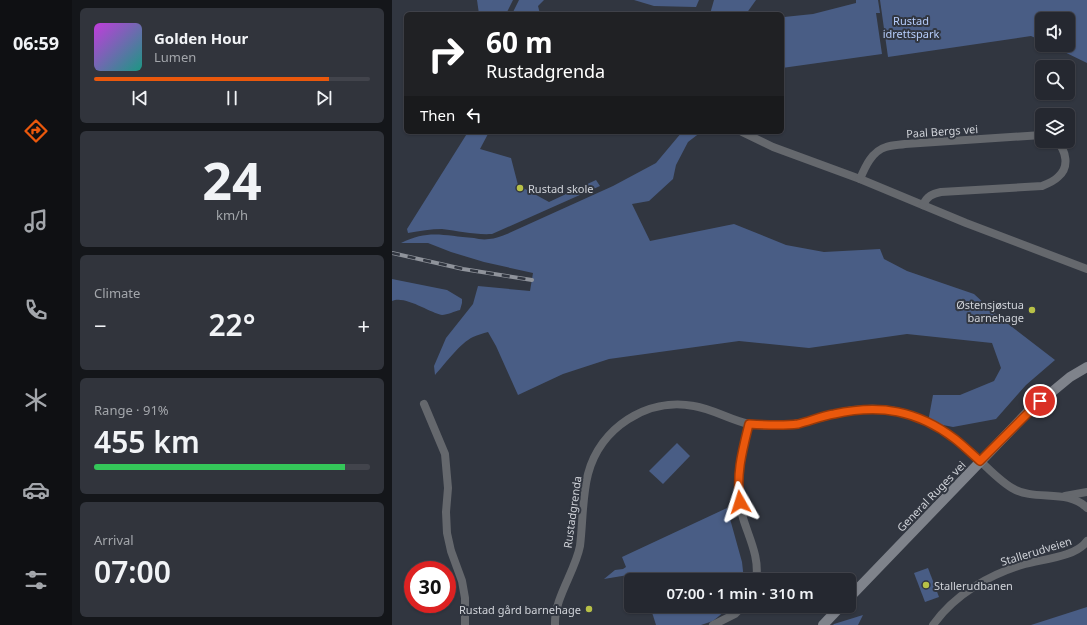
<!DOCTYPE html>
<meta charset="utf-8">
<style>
:root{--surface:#252830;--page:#31343c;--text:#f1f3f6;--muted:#a3a6ab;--line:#42444c;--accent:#ea580c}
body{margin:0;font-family:"Noto Sans",sans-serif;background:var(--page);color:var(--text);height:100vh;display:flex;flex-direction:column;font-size:15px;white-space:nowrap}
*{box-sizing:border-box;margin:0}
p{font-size:13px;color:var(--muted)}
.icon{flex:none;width:22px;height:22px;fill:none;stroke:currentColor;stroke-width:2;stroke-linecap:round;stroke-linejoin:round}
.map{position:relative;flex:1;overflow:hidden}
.drawer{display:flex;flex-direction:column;gap:8px;padding:8px;background:#14161a;width:320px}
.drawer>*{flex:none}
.hud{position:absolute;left:12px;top:12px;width:380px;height:122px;border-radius:6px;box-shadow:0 1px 3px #0004,0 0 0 1px var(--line);background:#202124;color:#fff;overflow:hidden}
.buttons{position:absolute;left:643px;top:12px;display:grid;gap:8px}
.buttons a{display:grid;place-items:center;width:40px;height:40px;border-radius:6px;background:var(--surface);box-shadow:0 1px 3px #0004,0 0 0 1px var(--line);font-size:20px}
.speed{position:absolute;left:12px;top:561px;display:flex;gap:8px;font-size:20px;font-weight:700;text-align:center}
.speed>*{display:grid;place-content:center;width:52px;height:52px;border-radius:50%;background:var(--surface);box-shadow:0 1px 3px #0004,0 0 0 1px var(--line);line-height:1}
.speed .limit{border:6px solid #d22;background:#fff;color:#111}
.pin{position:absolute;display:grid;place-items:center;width:34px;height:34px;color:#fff;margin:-17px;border:2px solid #fff;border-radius:50%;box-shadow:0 1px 4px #0007}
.me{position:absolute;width:44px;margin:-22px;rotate:354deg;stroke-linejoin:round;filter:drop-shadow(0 0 3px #0008)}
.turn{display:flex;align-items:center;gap:14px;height:84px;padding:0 16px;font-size:18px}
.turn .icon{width:52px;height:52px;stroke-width:2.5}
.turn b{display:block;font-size:28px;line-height:34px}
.then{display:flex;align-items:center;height:38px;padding:0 16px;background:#0003;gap:8px;font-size:15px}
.big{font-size:30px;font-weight:600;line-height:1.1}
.drawer .tile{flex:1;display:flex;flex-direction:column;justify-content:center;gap:6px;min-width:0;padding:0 14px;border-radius:6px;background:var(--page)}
.drawer .dial{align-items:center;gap:0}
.dial b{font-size:52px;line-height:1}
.song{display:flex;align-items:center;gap:12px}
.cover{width:48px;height:48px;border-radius:6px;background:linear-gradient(135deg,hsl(290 70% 55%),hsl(170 70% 35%))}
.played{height:4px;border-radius:2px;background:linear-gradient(90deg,var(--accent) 85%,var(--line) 85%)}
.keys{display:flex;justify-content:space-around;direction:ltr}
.heat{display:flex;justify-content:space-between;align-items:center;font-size:22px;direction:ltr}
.charge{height:6px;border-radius:3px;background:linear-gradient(90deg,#34c759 91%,var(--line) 0)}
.trip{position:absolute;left:232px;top:573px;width:232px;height:40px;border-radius:6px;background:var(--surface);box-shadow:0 1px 3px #0004,0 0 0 1px var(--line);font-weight:600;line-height:40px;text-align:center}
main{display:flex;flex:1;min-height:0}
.dock{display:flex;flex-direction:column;width:72px;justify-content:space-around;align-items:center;background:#0f1013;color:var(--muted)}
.dock .icon{width:28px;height:28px}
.dock .current{color:var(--accent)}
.dock b{font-size:18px;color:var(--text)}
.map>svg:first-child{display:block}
.green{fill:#495d85}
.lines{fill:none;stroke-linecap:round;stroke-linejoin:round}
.minor{stroke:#65686d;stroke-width:8}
.secondary{stroke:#7f838b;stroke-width:10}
.rail-casing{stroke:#8f939b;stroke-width:4}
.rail{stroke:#313640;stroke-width:2.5;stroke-dasharray:8;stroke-linecap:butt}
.route-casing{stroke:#983908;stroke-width:10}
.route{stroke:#ea580c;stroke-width:7}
.poi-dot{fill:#b8c147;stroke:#313640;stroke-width:1.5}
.labels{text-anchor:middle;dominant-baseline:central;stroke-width:4;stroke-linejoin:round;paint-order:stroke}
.park-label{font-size:11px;fill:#b5ccfa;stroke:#313640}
.street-label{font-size:11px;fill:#d0d3d9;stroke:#313640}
.poi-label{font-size:11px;fill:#d0d3d9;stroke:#313640;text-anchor:start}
</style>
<main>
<nav class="dock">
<b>06:59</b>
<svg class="icon current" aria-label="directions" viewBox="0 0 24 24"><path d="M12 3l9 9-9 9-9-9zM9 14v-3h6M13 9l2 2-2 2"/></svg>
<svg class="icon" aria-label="music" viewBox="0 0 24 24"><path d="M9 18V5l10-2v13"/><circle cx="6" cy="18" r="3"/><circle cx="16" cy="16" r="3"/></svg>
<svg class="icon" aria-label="phone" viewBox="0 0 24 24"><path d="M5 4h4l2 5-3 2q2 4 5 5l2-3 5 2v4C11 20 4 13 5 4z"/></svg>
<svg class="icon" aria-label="climate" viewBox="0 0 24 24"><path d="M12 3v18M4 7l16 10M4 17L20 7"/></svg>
<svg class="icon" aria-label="car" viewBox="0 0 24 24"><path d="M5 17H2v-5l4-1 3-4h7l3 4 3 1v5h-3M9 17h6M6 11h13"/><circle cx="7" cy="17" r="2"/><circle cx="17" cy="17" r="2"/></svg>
<svg class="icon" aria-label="filters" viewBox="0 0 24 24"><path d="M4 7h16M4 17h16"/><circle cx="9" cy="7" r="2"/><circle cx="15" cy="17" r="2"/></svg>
</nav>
<section class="drawer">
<div class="tile">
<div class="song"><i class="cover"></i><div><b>Golden Hour</b><p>Lumen</p></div></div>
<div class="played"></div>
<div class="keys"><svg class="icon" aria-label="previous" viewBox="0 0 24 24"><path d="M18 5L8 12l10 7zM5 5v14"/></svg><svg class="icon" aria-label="pause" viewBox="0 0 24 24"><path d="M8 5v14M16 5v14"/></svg><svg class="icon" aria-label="next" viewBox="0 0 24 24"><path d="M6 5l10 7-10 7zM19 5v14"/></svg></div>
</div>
<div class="tile dial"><b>24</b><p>km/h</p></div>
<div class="tile"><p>Climate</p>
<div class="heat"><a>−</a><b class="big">22°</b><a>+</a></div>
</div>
<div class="tile"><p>Range · 91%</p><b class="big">455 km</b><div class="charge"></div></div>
<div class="tile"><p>Arrival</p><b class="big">07:00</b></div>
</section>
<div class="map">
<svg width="695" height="625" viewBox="0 0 695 625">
<rect width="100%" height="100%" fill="#313640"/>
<g class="green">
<polygon points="85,0 121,0 114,14 87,14"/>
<polygon points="127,0 152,0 146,6 148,14 120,14"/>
<polygon points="242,0 307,0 304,7 303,7 262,6"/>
<polygon points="322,0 364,0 354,14 318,14"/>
<polygon points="464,0 486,0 488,13 484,13 490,54 390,68 390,27 392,27 392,17 421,14 464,3"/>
<polygon points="488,0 695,0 695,63 658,45 676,45 676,19 650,19 650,41 639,36 496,57"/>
<path d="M 76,132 L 97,132 L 88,149 L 119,158 L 126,185 L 157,202 L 204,180 L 208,186 L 100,234 C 83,235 67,231 50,229 C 39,229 28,231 16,233 L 15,229 Z"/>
<path d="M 290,132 L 309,132 L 296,142 L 284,165 L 281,179 L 257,201 L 240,204 L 258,241 L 342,224 L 394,245 L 432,252 L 488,249 L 492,259 L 515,271 L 582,294 L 607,317 L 663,360 L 634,385 L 604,419 L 561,427 L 536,422 L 541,395 L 568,395 L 602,381 L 609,368 L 600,343 L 515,334 L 417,348 L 347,341 L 217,359 L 171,374 L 126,395 L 104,346 L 96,332 C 91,333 86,335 81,337 C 68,343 53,364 43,375 L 42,366 L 54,338 L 81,304 L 86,286 L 138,291 L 141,273 L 92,262 L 59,252 L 36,243 L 9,243 C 37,229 52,236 82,238 C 86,239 92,240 97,239 C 103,239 109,236 115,234 L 221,186 L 264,163 Z"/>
<path d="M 0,279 L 55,290 L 70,299 L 70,303 L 68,310 C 63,311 55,315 50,315 C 38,313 13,295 0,301 Z"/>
<polygon points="285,443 298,456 271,484 257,471"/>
<polygon points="335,508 350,562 352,580 246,580 242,574 212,579 223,570 231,569 234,567 230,557"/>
<polygon points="536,568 547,597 533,602 522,573"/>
<polygon points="258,606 339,606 321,621 309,625 264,625"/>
<polygon points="695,607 695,625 639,625"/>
<polygon points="471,615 466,625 441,625 442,624"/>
</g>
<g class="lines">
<g class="minor">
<polyline points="350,132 381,147 468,179 574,223 695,269"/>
<path d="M 468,179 C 473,167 480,151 494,147 C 500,145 507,145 513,144 L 650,135"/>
<path d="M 531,205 C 535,196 540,194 549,192 L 650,186 C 655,184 662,181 666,177 C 678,167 674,151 665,141"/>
<polyline points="32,404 53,454 56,488 54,512 55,533 59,551 70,581 73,598 73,625"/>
<path d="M 357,424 C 349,456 342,485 351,518 C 357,538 368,558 364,580"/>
<polyline points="673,496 695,492"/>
<path d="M 163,625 C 162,598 183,572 188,546 C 191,522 190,497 196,474 C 208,428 255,397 302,406 C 321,409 338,420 357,424 C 368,426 381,426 393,425 C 409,424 424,419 439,415 C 465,407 496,406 521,416 C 543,424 562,437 579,452 C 592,464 605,479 620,488 C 643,502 675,488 695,508"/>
<polyline points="321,625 343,614 351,606"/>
<path d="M 541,625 C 562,595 598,574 633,564 C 651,559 684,557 695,541"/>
</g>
<g class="secondary">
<polyline points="457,598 638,410 678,377 695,367"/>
<polyline points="431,625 449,606"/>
</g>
<defs>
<polyline id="rail" points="0,253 71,269 140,280"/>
</defs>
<use href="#rail" class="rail-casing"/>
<use href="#rail" class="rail"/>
</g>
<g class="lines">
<defs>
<path id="route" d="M 348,502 C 344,474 350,452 357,424 C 373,425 390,426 406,424 C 418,421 430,416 442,414 C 488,404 525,410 563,439 C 572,446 580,454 588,461 L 648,401"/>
</defs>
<use href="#route" class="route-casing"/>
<use href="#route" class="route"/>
</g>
<g class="poi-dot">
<circle cx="128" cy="188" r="4"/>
<circle cx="640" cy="310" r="4"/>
<circle cx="534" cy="585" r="4"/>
<circle cx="197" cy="609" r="4"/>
</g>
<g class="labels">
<g class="park-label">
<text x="519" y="20">Rustad<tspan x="519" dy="13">idrettspark</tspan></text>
</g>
<g class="street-label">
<text transform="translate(550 131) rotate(-4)">Paal Bergs vei</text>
<text transform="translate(539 496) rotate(-46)">General Ruges vei</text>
<text transform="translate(180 512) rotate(-82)">Rustadgrenda</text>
<text transform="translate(644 551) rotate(-17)">Stallerudveien</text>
</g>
<g class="poi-label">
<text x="136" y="188">Rustad skole</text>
<text x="632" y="304" text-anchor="end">Østensjøstua<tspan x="632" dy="13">barnehage</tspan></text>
<text x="542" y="585">Stallerudbanen</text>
<text x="189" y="609" text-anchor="end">Rustad gård barnehage</text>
</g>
</g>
</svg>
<div class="buttons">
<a><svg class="icon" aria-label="sound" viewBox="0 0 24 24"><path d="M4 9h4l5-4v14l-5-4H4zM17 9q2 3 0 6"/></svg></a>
<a><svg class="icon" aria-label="search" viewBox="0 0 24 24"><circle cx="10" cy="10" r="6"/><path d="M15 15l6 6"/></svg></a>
<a><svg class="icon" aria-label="layers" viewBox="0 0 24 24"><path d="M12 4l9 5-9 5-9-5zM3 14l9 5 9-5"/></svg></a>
</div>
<div class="speed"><div class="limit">30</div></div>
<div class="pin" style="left:648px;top:401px;background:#d93025"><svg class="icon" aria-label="arrive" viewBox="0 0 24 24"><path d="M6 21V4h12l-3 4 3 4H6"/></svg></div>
<svg class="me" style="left:348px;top:502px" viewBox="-20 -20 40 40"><path d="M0-17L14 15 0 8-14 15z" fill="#ea580c" stroke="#fff" stroke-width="4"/></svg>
<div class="trip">07:00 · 1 min · 310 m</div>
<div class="hud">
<div class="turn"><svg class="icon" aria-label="right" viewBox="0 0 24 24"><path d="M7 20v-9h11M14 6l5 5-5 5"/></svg><div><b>60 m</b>Rustadgrenda</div></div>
<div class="then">Then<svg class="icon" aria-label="left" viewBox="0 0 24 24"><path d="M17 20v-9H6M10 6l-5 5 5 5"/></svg></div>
</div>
</div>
</main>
